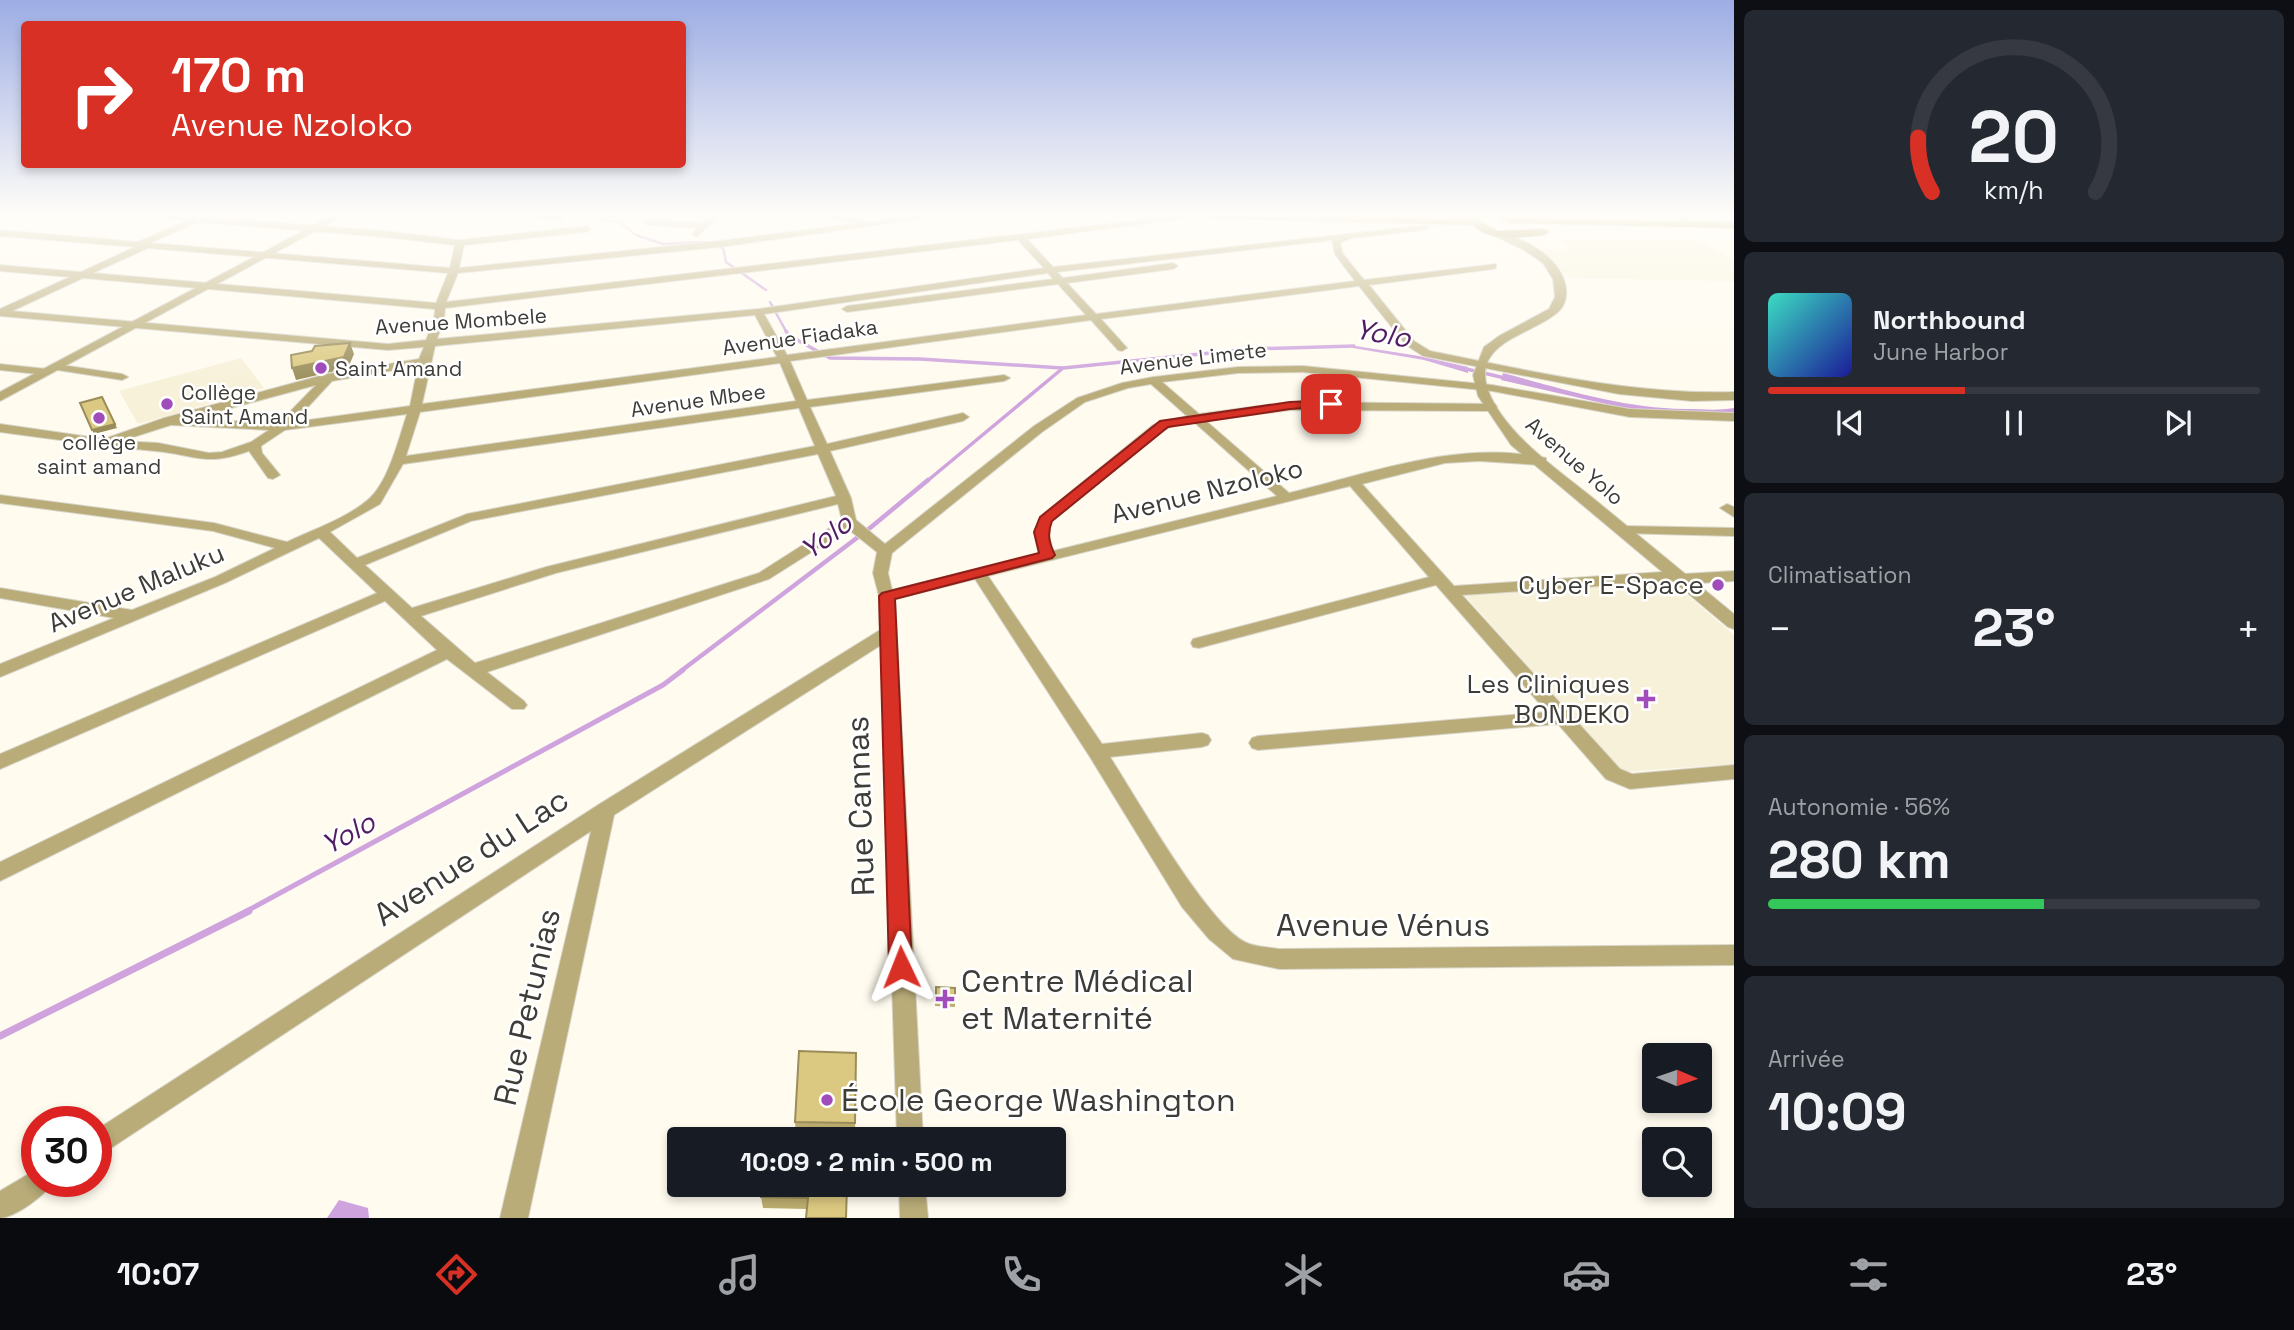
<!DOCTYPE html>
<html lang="fr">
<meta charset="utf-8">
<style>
:root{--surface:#171b24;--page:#242831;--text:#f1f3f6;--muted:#9ea1a6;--line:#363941;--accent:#d93025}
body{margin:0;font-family:"Space Grotesk",sans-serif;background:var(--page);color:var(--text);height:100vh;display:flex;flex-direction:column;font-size:26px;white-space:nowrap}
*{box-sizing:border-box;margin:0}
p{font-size:23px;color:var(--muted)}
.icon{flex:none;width:38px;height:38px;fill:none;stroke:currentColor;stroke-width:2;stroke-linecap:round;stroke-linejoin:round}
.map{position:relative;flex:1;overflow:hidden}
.sheet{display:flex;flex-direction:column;gap:10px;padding:10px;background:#0d0f14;width:560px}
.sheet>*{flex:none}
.guide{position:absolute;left:21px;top:21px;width:665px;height:147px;border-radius:7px;box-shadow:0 4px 10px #0003;background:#d93025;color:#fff;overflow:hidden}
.needle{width:46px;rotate:92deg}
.tools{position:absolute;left:1642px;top:1043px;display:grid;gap:14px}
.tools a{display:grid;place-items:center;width:70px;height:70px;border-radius:7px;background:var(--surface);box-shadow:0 4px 10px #0003;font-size:35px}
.speed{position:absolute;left:21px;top:1106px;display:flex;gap:14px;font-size:35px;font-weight:700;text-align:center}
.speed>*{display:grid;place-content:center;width:91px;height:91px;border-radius:50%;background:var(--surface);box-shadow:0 4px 10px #0003;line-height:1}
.speed .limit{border:10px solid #d22;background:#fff;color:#111}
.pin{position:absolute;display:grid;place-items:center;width:60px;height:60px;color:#fff;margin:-30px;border-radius:14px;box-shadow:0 4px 10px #0006}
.me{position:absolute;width:77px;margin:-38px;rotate:358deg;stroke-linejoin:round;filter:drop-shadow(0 0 5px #0008)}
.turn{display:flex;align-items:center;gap:24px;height:147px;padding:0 35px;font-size:32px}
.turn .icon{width:91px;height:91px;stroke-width:2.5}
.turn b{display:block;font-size:49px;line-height:60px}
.big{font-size:52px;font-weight:800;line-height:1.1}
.sheet .tile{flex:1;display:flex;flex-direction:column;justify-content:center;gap:10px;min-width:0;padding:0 24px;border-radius:10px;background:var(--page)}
.sheet .dial{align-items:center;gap:0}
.dial svg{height:182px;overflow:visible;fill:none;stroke:var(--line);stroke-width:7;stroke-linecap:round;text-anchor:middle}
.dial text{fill:var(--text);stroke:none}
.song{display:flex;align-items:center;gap:21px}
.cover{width:84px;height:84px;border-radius:10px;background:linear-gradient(135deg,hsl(170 70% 55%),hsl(240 70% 35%))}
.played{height:7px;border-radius:4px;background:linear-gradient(90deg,var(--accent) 40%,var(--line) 40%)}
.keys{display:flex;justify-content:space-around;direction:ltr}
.heat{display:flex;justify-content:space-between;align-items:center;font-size:38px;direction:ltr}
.charge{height:10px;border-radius:5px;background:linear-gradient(90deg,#34c759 56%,var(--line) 0)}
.trip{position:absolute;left:667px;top:1127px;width:399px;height:70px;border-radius:7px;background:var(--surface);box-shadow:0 4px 10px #0003;font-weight:800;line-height:70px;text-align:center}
.tabs{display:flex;height:112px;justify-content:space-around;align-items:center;background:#090b0e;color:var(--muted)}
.tabs .icon{width:49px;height:49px}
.tabs .active{color:var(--accent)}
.tabs b{font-size:32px;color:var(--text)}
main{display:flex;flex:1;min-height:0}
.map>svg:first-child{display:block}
.built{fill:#f7f1d9}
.water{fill:#cea3de}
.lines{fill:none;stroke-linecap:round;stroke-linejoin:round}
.stream-far4{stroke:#cea3de;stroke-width:2.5}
.stream-far3{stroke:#cea3de;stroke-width:3.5}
.stream-far2{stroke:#cea3de;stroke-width:4.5}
.stream-far1{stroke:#cea3de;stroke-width:5}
.stream{stroke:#cea3de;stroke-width:7}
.minor-casing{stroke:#d8d5ca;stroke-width:2}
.tertiary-casing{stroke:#d8d5ca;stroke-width:2}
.secondary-casing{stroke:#d8d5ca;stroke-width:2}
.minor{fill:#b9ac79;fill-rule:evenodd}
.tertiary{fill:#b9ac79;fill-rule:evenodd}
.secondary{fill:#998531;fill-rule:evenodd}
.wall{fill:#bdad6f}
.shaded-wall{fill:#9a8d5a}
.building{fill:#dcc981;stroke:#9a8d5a;stroke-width:2}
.route{fill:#d93025;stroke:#8d1f18;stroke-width:2}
.poi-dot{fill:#a04dbb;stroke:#fff;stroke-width:2.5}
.labels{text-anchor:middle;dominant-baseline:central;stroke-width:5;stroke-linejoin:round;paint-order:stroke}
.far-street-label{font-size:21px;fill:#3e3c36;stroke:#fff}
.far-poi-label{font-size:21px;fill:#3e3c36;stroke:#fff;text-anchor:start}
.street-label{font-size:26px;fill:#3e3c36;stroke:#fff}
.poi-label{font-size:26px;fill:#3e3c36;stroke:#fff;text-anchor:end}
.water-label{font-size:28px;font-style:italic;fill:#511d62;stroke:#fff}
.near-street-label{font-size:32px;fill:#3e3c36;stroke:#fff}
.near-poi-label{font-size:32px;fill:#3e3c36;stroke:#fff;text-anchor:start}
</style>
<main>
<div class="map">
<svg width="1734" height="1218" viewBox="0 0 1734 1218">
<rect width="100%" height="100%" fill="#fffbef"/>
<g class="built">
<polygon points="1560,239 1698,240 1734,260 1734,281 1569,278 1541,250 1571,249"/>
<polygon points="241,358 264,388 138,424 119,391"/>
<polygon points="1673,583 1734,635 1734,764 1623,772 1462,592"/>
</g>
<g class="water">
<polygon points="1349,345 1419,356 1468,367 1468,373 1424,360 1353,348"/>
<path d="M 1503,373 C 1563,389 1622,408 1685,409 C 1702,409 1717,411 1734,408 L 1734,414 L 1641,412 L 1501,380 Z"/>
<polygon points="339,1200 368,1208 369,1218 327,1218"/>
</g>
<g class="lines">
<g class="stream-far4">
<polyline points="581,214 621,223 636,235 663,244 704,242 723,248 726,262 766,290"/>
<polyline points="1121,214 1126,215"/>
<polyline points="770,302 787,333"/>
</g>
<g class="stream-far3">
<polyline points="786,331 788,335 830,358 920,359 1062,368"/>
<polyline points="1462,368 1505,378"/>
<polyline points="926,482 1063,368 1250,349 1354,346"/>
</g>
<polyline class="stream-far2" points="681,671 870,528 928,480"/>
<polyline class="stream-far1" points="245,912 663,685 683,670"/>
<polyline class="stream" points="0,1036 249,911"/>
<defs>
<g id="minor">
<path d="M 128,214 L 168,214 L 385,231 L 460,240 L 587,226 L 591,229 L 587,232 L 464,245 L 459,268 L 719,241 L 930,214 L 956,214 L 719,247 L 458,273 L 446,302 L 1191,214 L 1202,216 L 1027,239 L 1053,267 L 1427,225 L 1428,227 L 1424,230 L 1351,238 L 1340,243 L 1343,254 L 1364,280 L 1496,264 L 1496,268 L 1493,269 L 1369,285 L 1414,341 L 1430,351 C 1531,371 1631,395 1734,392 L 1734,400 L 1692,401 L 1619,394 L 1423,356 L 1406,345 L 1359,286 L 1101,319 L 1127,348 L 1122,351 L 1118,350 L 1091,320 L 790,361 L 807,400 L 1004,375 L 1010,378 L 1004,381 L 810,407 L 827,444 L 963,413 L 969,417 L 963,421 L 830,451 L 851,498 L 856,520 L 885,544 L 1034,426 L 1077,398 L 1122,383 L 1153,377 L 1238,367 L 1303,366 L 1492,385 L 1630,409 L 1734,413 L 1734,421 L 1630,417 L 1492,391 L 1303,372 L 1238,373 L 1162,382 L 1199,414 L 1290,402 L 1495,404 L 1497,407 L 1491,411 L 1290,410 L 1206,421 L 1289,493 C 1371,473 1460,439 1546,458 L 1546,464 L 1541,465 L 1479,461 L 1445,463 L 1362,484 L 1454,586 L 1677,571 L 1683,574 L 1734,571 L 1734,581 L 1682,584 L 1676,581 L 1462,595 L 1620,769 L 1632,774 L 1734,765 L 1734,779 L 1630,789 L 1606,779 L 1558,724 L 1258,750 L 1252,748 L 1249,743 L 1252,738 L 1258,736 L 1547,712 L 1436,585 L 1199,648 L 1193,647 L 1191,643 L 1193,639 L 1429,577 L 1350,486 L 988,576 L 1102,744 L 1202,733 L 1208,735 L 1211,740 L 1208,745 L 1202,747 L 1110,757 C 1136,797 1209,927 1247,943 C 1256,947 1269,947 1279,949 L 1734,945 L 1734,965 L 1279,969 L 1233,959 L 1209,939 L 1182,907 L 1090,757 L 975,579 L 895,599 L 923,1139 L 897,1139 L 881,645 L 614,815 L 528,1218 L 500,1218 L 591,831 L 96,1158 L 96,1130 L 598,805 L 880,630 L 879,596 L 873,573 L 877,552 L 848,529 L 769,579 L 487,672 L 524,701 L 527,705 L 524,709 L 512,709 L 447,659 L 0,881 L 0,862 L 437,650 L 385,601 L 0,769 L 0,754 L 377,593 L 319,538 L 225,583 L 0,677 L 0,664 L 114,618 L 0,598 L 0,588 L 132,610 L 215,577 L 275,548 L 213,531 L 0,503 L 0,495 L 214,523 L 287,542 C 314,529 348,518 370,498 C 389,480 399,438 407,414 L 285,430 L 261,446 L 262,453 L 280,475 L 273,479 L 268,478 L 249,451 C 205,467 197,455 155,451 C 103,446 52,439 0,432 L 0,424 L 104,439 L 164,418 L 327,374 L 419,359 L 424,347 L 388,350 L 0,316 L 0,309 L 70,277 L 0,271 L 0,265 L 81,272 L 135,247 L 0,236 L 0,230 L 138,242 L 186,221 ZM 198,222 L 385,237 L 455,245 L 450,268 L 150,243 ZM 1018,240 L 1044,268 L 758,309 L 437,339 L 444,320 L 445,308 ZM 1332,240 L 1335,254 L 1355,281 L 1096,314 L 1067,283 L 1173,269 L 1178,266 L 1173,263 L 1063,278 L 1057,272 ZM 148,248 L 448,273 L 436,303 L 93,273 ZM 1048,273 L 1053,279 L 847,306 L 842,309 L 847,312 L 1058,284 L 1086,315 L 787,355 L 764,314 ZM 83,278 L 435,309 L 434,320 L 426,340 L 388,344 L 12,311 ZM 755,315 L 777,357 L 422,404 L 435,346 ZM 780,363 L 796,401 L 406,456 L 420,412 ZM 418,366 L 410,406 L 294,422 L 332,381 ZM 1151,384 L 1187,416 L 1153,425 L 1040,517 L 1034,532 L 1039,554 L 892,590 L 888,573 L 892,553 L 1042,432 L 1085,402 L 1128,388 ZM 316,385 L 279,423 L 191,419 ZM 799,408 L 815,446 L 467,514 L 357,558 L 330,532 L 380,504 L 403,464 ZM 1194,422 L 1277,496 L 1053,551 L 1048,532 L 1051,522 L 1161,431 L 1177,424 ZM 171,425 L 269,430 L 251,442 L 222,452 L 209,453 L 158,443 L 121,441 ZM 818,454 L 836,496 L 546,567 L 412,608 L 365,565 L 471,521 ZM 838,504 L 842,520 L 759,573 L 475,663 L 421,616 L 556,573 Z"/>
<path d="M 461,214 C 482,214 550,210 565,218 L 561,220 Z"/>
<polygon points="713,214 722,214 696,237 692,234 697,228 647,225 643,222 647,219 703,223"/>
<polygon points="798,214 829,214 863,220 859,223"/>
<polygon points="1439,214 1466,214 1479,218 1475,220"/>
<polygon points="1672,214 1682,214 1697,225 1690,227"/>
<polygon points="0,364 47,369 53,372 47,375 0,370"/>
<polygon points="55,364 122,374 128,377 122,380 51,369 51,365"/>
<polygon points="1727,504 1734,507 1734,517 1720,508"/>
<polygon points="1623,526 1734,528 1734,536 1618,533 1616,530"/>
<path d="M 37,1169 L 37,1181 L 53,1181 C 48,1194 14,1218 0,1218 L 0,1191 Z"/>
<polygon points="899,1185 925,1185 928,1218 900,1218"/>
</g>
<g id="tertiary">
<polygon points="335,214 347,214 0,401 0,392"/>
<polygon points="1493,214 1504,214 1512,220 1504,222"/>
<path d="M 1496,230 C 1524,239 1561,256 1566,288 C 1567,297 1565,306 1558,312 C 1531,336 1467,342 1490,395 C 1509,438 1564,474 1599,503 C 1644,540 1689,577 1734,614 L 1734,629 L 1728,627 L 1511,445 L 1478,396 L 1473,375 L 1484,347 L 1499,336 L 1549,309 L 1555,297 L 1553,279 L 1543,263 L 1524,250 L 1493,235 L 1493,231 Z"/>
</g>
<g id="secondary">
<path d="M 1153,214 L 1476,219 L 1498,231 L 1544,229 L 1549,232 L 1544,235 C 1521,237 1491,243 1473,225 L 1157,217 Z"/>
<polygon points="1510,218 1734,222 1734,228 1507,223 1507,219"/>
</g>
</defs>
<use href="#minor" class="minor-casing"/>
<use href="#tertiary" class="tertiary-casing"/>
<use href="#secondary" class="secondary-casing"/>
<use href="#minor" class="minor"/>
<use href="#tertiary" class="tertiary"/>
<use href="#secondary" class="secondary"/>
</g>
<g class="wall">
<polygon points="935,991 955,1002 955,1007 935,1006"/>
<polygon points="856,1053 855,1135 796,1134 795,1122"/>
<polygon points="848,1185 807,1209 763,1208 761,1197"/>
</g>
<g class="shaded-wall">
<polygon points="350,343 354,354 348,368 296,380 292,368"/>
<polygon points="102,397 117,428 94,434 92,430"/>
</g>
<g class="building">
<polygon points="350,343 344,357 292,368 291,355 312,351 315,346"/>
<polygon points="102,397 115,424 92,430 80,403"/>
<polygon points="936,987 955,988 955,1002 936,1002"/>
<polygon points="799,1051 856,1053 855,1123 795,1122"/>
<polygon points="762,1185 847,1185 846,1218 806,1218 808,1198 761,1197"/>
</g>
<linearGradient id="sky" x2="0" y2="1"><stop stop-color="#9dade4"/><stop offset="0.56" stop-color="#fffdf8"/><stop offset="1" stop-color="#fffdf8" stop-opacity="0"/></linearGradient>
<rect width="1734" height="385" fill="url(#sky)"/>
<path class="route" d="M 1331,400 L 1337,404 L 1335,406 L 1290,409 L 1168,427 L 1052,521 C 1047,534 1049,543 1055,555 L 1052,558 L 895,599 L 912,967 L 909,975 L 901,978 L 893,975 L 889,967 L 879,596 L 882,593 L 1039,553 L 1034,532 L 1040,517 L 1160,421 L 1290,402 Z"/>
<g class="poi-dot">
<circle cx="321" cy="368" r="7"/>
<circle cx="167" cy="404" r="7"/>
<circle cx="99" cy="418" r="7"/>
<circle cx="1718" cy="585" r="7"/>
<path d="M1642.5 688.5h7v7h7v7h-7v7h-7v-7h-7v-7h7z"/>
<path d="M941.5 988.5h7v7h7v7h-7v7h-7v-7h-7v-7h7z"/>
<circle cx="827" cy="1100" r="7"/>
</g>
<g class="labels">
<g class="far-street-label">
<text transform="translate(461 321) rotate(-4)">Avenue Mombele</text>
<text transform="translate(800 337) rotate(-8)">Avenue Fiadaka</text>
<text transform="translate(1193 358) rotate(-7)">Avenue Limete</text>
<text transform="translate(698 400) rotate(-8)">Avenue Mbee</text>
<text transform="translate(1575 461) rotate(41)">Avenue Yolo</text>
</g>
<g class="far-poi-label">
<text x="335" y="368">Saint Amand</text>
<text x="181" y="392">Collège<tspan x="181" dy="24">Saint Amand</tspan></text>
<text x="99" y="442" text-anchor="middle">collège<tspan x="99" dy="24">saint amand</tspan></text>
</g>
<g class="street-label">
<text transform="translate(1207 491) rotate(-14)">Avenue Nzoloko</text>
<text transform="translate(136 588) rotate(-23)">Avenue Maluku</text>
</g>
<g class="poi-label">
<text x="1704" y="585">Cyber E-Space</text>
<text x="1630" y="684">Les Cliniques<tspan x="1630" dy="30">BONDEKO</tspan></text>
</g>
<g class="water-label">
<text transform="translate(1383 333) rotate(10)">Yolo</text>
<text transform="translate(826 536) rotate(-37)">Yolo</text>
<text transform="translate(348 833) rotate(-29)">Yolo</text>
</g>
<g class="near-street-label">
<text transform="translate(860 806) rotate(-92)">Rue Cannas</text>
<text transform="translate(471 857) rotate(-33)">Avenue du Lac</text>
<text x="1383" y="925">Avenue Vénus</text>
<text transform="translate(527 1007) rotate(-77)">Rue Petunias</text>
</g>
<g class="near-poi-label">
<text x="961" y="981">Centre Médical<tspan x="961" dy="37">et Maternité</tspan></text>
<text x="841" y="1100">École George Washington</text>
</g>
</g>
</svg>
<div class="tools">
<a><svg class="needle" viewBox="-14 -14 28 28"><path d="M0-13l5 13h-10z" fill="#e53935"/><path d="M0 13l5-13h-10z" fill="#9ea1a6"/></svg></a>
<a><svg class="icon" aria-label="search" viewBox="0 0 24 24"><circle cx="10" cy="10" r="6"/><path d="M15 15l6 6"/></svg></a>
</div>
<div class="speed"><div class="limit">30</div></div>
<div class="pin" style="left:1331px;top:404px;background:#d93025"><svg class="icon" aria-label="arrive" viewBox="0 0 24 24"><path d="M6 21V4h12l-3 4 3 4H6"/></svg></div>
<svg class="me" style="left:901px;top:967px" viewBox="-20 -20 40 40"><path d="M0-17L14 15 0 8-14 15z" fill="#d93025" stroke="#fff" stroke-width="4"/></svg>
<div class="trip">10:09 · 2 min · 500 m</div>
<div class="guide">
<div class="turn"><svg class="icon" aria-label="right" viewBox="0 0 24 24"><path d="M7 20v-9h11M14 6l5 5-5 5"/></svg><div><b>170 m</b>Avenue Nzoloko</div></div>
</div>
</div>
<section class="sheet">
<div class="tile dial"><svg viewBox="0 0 100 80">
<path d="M14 69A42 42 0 1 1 86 69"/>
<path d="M14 69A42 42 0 0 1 8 45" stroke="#d93025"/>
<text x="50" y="56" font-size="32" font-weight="700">20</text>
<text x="50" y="72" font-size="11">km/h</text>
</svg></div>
<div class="tile">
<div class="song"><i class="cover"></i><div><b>Northbound</b><p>June Harbor</p></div></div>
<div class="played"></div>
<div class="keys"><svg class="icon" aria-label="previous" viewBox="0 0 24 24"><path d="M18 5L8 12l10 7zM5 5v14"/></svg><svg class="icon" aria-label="pause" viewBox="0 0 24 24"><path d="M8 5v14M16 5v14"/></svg><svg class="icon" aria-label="next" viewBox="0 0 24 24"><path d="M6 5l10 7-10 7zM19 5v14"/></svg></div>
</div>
<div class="tile"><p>Climatisation</p>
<div class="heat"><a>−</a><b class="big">23°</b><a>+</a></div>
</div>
<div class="tile"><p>Autonomie · 56%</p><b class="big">280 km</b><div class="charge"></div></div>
<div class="tile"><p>Arrivée</p><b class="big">10:09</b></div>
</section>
</main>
<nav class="tabs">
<b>10:07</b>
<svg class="icon active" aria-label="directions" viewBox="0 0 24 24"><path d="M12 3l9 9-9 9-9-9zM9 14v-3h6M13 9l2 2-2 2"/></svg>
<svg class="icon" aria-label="music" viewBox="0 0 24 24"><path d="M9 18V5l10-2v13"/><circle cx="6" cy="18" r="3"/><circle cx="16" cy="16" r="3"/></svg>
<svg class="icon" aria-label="phone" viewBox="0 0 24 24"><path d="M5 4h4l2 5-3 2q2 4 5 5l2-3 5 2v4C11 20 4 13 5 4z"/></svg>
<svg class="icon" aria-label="climate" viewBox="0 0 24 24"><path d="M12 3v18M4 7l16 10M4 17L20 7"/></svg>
<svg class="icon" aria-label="car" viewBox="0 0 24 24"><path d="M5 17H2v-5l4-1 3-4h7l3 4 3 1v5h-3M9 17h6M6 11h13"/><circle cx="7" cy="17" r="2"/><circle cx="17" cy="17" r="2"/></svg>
<svg class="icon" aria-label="filters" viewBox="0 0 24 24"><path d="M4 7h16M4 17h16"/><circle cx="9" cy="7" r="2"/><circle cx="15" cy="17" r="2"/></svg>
<b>23°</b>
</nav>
